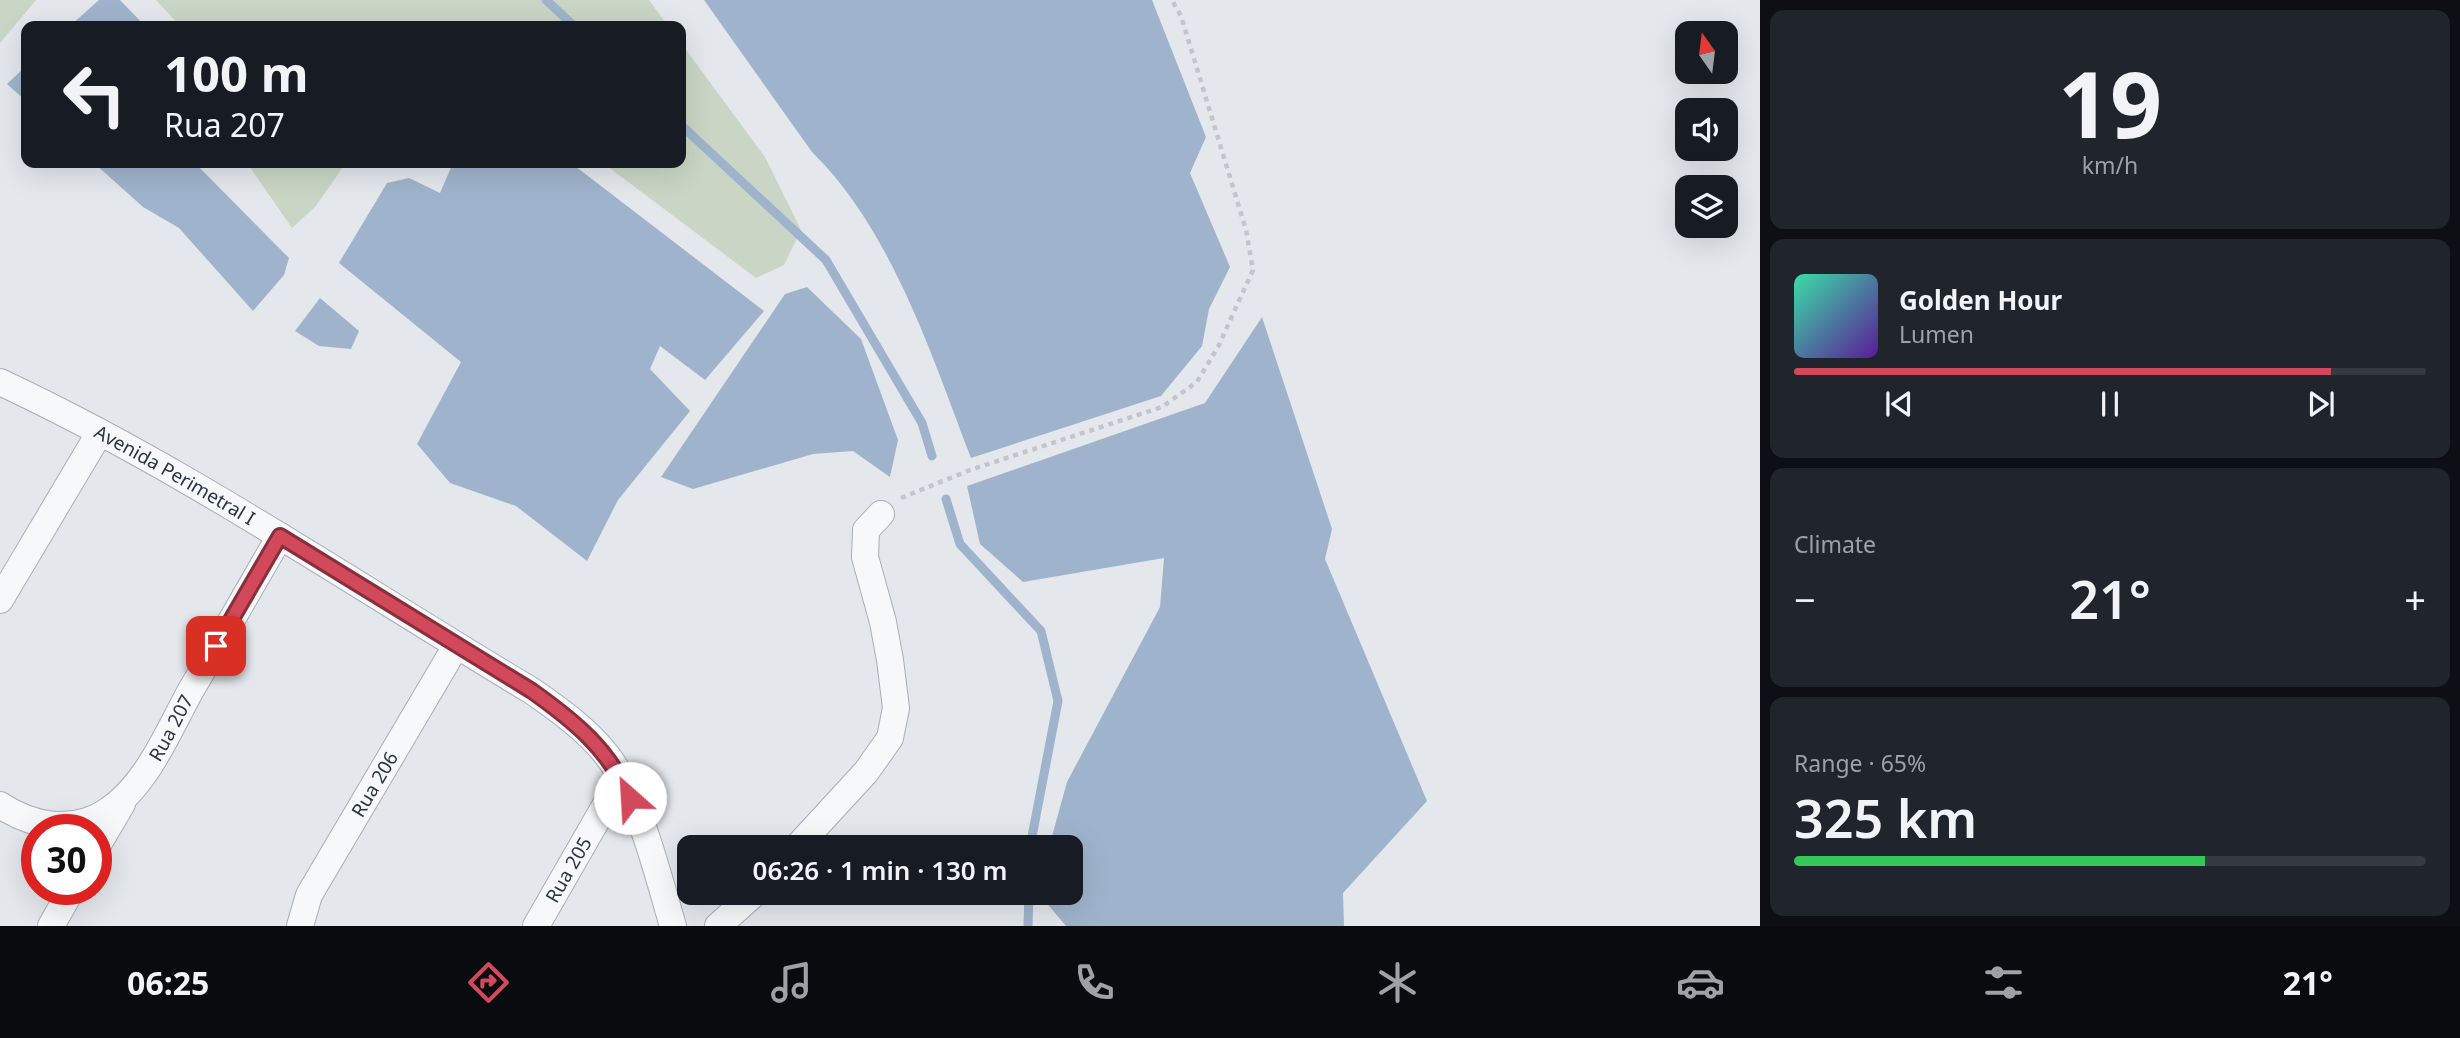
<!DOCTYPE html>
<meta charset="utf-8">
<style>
:root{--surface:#171b24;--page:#20242c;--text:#f1f3f6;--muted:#9ea1a6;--line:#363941;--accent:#d1495b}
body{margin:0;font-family:"Noto Sans",sans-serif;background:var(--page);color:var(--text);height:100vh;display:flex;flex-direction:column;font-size:26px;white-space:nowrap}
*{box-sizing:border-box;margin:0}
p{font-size:23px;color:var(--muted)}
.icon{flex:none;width:38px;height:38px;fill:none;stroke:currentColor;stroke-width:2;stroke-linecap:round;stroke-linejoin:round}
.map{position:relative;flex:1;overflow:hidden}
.details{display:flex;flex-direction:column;gap:10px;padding:10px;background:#0d0f14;width:700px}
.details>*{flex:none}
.banner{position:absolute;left:21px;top:21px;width:665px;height:147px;border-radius:14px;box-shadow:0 7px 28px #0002;background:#171b24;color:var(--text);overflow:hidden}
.needle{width:46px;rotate:346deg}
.buttons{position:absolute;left:1675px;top:21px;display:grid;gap:14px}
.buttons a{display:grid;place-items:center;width:63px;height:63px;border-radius:14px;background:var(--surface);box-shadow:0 7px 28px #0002;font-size:35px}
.speed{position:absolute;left:21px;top:814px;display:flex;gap:14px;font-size:35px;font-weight:700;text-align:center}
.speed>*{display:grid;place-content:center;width:91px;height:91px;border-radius:50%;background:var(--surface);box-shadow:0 7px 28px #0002;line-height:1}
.speed .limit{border:10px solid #d22;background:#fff;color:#111}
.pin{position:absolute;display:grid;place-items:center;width:60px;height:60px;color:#fff;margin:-30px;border-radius:14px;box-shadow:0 4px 10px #0006}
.me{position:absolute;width:77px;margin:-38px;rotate:334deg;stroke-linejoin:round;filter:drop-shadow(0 0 5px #0008)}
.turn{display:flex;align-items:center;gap:24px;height:147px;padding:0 28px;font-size:32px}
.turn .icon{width:91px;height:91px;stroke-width:2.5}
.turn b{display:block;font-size:49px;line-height:60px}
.big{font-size:52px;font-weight:600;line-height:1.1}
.details .tile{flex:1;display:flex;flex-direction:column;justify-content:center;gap:10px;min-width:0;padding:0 24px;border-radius:14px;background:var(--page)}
.details .dial{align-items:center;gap:0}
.dial b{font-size:91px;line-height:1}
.song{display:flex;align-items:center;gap:21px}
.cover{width:84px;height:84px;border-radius:10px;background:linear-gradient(135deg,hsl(160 70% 55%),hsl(270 70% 35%))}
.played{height:7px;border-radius:4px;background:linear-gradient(90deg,var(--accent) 85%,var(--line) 85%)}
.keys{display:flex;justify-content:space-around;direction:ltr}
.heat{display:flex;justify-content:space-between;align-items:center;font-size:38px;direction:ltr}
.charge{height:10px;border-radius:5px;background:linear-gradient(90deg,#34c759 65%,var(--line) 0)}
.trip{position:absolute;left:677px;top:835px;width:406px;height:70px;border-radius:14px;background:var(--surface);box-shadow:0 7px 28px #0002;font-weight:600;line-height:70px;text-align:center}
.tabs{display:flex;height:112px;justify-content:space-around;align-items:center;background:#090b0e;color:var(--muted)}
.tabs .icon{width:49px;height:49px}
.tabs .on{color:var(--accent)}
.tabs b{font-size:32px;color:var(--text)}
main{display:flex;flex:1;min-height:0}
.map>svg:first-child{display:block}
.green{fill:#c9d6c5}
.water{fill:#9fb4cc}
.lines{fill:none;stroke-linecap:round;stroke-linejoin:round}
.stream{stroke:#9fb4cc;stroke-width:9}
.street-casing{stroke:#a9aeb7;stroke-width:28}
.path{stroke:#c2c5cb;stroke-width:4.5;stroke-dasharray:5 5;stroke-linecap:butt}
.street{stroke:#f7f8fa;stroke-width:26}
.route-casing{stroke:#882f3b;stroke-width:18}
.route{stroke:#d1495b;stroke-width:12}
.labels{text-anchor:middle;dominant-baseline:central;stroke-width:5;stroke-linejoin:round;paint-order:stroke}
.street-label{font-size:19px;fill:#2b3445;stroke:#f4f6f9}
</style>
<main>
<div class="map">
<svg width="1760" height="926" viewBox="0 0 1760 926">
<rect width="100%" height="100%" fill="#e4e7ec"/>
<g class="green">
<polygon points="0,0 36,0 0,43"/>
<polygon points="156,0 649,0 668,26 180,26"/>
<polygon points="681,43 765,157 801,230 784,265 756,278 603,163 681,163"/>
<polygon points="247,163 346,163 315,207 292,228"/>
</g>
<g class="water">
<polygon points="99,0 120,0 145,26 70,26"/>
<path d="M 704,0 L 1152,0 L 1206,137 L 1190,173 L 1230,267 L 1209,309 L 1202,346 L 1161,396 L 971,458 C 932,356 891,229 812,152 Z"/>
<polygon points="26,66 26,101 7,84"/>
<polygon points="94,163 195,163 289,258 284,275 253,311 179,228 143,207"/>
<polygon points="453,163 571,163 764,311 705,380 660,346 650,369 690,411 618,500 587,561 516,506 450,483 417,444 461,362 339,263 387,183 409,178 440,193"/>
<polygon points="807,287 861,339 898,440 890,477 853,451 813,454 693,489 661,477 785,294"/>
<polygon points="320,298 359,331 351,349 319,346 295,331"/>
<polygon points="1262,317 1332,529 1325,559 1427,801 1343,893 1344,926 1066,926 1038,893 1071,892 1071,847 1049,847 1067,782 1160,607 1164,558 1023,582 980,544 967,486 1205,403"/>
</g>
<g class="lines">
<g class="stream">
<polyline points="546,0 574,26"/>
<polyline points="681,125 826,260 922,423 932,456"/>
<polyline points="946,499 960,544 1041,631 1058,701 1030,847"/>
<polyline points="1028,926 1029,892"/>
</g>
<defs>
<g id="street">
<path id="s1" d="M 0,382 C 186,469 356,586 532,691 C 558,709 586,729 606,754 C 639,795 658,876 673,926"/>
<polyline points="0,600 100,432"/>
<path id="s2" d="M 0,805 C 32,826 72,834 106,812 C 147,786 168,731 191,690 C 221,639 250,588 280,536"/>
<polyline points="797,847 866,772 890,738 896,708 890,660 883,622 865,557 866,530 881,514"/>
<polyline points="96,848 122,804"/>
<polyline points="51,926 72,889"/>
<path id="s3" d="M 300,926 L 309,895 L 456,646"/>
<path id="s4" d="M 536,926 L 621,778"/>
<polyline points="718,926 756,892"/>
</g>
</defs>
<use href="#street" class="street-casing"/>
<polyline class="path" points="901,498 970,470 1162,407 1197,382 1219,345 1253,270 1246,230 1181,16 1172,0"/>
<use href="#street" class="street"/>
</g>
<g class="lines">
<defs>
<path id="route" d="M 216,646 L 280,536 L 532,691 C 574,721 609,749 630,798"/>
</defs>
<use href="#route" class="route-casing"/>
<use href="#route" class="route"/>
</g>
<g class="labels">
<g class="street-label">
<text stroke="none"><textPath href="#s1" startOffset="198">Avenida Perimetral I</textPath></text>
<text stroke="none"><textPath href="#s2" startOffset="220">Rua 207</textPath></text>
<text stroke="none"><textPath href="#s3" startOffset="161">Rua 206</textPath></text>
<text stroke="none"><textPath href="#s4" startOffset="65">Rua 205</textPath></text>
</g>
</g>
</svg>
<div class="buttons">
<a><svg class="needle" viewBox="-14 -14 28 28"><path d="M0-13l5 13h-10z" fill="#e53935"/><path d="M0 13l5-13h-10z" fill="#9ea1a6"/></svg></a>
<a><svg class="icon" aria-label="sound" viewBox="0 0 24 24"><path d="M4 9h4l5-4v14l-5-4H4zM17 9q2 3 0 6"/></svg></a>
<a><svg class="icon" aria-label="layers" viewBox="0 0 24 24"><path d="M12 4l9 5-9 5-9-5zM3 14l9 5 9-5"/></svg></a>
</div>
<div class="speed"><div class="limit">30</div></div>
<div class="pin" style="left:216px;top:646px;background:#d93025"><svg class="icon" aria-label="arrive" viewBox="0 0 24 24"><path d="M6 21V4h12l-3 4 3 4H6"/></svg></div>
<svg class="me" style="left:630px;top:798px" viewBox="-20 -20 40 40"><circle r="19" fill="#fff"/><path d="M0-13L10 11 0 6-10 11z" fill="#d1495b"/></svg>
<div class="trip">06:26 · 1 min · 130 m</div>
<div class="banner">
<div class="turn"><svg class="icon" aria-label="left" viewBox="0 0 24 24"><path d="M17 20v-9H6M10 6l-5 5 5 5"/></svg><div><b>100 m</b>Rua 207</div></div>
</div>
</div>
<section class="details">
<div class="tile dial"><b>19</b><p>km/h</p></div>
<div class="tile">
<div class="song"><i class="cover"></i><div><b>Golden Hour</b><p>Lumen</p></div></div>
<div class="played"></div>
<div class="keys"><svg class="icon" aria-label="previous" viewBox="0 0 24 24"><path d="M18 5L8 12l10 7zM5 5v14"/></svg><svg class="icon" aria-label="pause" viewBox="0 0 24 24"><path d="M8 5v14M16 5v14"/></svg><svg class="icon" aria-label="next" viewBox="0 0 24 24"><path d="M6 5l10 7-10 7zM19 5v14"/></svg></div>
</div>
<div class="tile"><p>Climate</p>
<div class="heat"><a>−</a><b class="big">21°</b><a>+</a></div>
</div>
<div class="tile"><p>Range · 65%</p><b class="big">325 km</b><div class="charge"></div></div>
</section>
</main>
<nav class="tabs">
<b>06:25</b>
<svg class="icon on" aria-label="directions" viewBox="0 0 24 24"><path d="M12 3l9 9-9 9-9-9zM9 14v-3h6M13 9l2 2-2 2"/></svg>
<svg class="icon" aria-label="music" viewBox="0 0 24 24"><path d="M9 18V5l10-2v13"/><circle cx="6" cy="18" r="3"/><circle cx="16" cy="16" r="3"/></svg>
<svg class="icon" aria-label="phone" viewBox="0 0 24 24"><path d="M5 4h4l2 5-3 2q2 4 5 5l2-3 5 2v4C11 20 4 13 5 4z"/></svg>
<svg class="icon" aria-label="climate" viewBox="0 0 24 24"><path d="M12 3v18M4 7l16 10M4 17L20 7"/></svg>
<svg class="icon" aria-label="car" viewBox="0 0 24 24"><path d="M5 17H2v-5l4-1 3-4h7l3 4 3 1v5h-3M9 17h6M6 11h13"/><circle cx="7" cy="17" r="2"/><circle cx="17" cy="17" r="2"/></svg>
<svg class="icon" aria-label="filters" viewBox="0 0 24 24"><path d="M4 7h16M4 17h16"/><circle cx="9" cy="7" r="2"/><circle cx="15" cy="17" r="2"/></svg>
<b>21°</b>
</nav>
